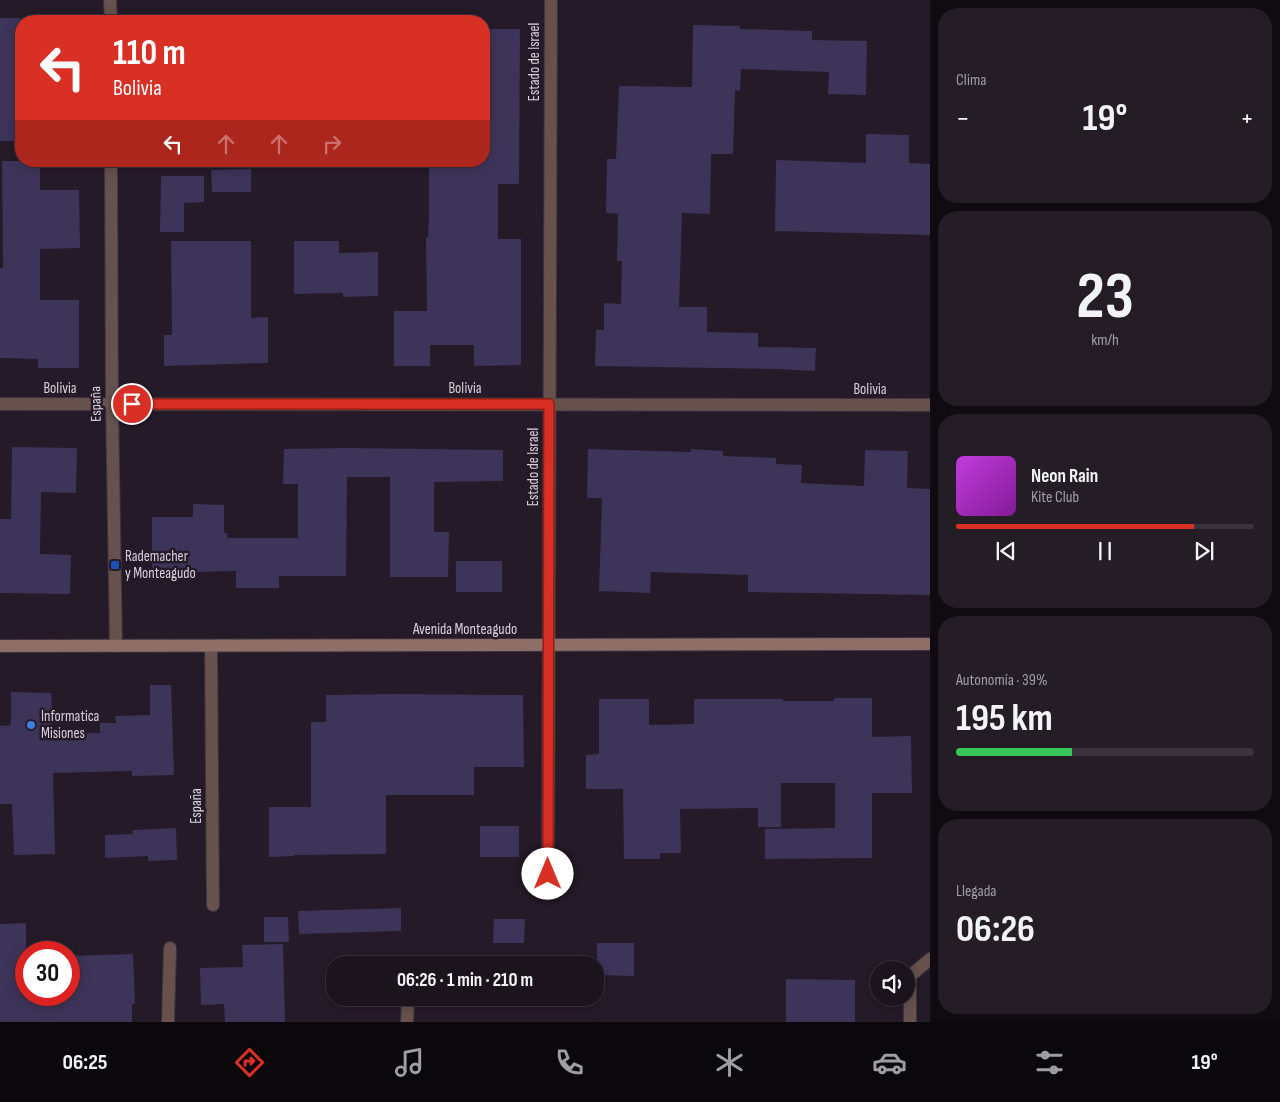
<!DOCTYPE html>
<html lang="es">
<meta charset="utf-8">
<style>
:root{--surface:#1c141d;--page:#251d26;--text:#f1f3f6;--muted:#a09ea4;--line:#3a333b;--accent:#d93025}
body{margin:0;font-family:"Sofia Sans Condensed",sans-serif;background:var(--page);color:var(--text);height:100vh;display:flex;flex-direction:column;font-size:19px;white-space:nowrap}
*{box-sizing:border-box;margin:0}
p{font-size:16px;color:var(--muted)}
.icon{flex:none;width:28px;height:28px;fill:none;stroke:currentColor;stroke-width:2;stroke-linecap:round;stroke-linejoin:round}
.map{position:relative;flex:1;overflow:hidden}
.sheet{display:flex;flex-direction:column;gap:8px;padding:8px;background:#0f0b10;width:350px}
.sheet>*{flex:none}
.guide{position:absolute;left:15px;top:15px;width:475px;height:152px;border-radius:20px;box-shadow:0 2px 12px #0003,0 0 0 1px var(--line);background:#d93025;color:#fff;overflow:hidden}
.tools{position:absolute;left:870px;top:961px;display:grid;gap:10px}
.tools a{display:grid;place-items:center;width:45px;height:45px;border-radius:50%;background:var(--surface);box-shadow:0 2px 12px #0003,0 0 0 1px var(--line);font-size:25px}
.speed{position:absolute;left:15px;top:941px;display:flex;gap:10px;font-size:25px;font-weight:700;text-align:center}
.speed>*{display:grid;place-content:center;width:65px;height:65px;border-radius:50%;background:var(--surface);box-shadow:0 2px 12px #0003,0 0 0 1px var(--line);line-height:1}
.speed .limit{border:8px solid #d22;background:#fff;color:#111}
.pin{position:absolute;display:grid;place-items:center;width:42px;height:42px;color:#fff;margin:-21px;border:2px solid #fff;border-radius:50%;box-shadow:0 1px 5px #0007}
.me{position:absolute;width:55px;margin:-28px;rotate:0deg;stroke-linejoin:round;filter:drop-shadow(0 0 4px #0008)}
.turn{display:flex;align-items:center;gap:18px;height:105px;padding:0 15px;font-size:22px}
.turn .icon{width:65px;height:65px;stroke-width:2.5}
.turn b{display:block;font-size:35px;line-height:42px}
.lanes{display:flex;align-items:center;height:48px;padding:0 15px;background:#0003;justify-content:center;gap:25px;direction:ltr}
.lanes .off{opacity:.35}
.big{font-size:38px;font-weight:700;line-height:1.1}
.sheet .tile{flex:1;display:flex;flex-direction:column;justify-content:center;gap:8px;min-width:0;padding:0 18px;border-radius:20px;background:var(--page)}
.sheet .dial{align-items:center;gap:0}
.dial b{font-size:65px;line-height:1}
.song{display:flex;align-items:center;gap:15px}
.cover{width:60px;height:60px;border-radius:8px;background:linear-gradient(135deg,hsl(290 70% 55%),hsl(290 70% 35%))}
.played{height:5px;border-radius:2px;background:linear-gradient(90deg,var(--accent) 80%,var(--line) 80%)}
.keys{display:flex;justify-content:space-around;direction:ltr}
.heat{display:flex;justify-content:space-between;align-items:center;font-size:28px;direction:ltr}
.charge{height:8px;border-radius:4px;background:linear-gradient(90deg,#34c759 39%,var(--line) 0)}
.trip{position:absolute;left:326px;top:956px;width:278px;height:50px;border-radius:20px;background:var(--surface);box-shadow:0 2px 12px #0003,0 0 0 1px var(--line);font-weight:700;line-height:50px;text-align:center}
.menu{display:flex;height:80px;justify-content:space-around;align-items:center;background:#0b080c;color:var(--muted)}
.menu .icon{width:35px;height:35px}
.menu .on{color:var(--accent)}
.menu b{font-size:22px;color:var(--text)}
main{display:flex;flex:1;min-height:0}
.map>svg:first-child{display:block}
.building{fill:#3d3459}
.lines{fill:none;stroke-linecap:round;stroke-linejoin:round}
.minor-casing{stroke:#3e3440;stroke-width:14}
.secondary-casing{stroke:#3e3440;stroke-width:14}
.minor{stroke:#66514d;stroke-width:12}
.secondary{stroke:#8e6e67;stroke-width:12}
.route-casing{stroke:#8d1f18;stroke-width:12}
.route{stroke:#d93025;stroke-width:9}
.transit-dot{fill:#1a4fb4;stroke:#251a27;stroke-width:2}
.shop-dot{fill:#3f7fe0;stroke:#251a27;stroke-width:2}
.labels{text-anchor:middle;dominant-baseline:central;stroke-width:5;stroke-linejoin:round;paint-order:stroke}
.street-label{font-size:15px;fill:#d9d2db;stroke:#251a27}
.poi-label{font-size:15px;fill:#d9d2db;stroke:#251a27;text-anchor:start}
</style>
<main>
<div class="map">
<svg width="930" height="1022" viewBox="0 0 930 1022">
<rect width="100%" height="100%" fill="#251a27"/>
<g class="building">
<rect x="0" y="18" width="21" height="123"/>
<polygon points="693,25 740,26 740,29 812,31 812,40 867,41 866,95 828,94 829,72 741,69 740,91 735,90 733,154 711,154 710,214 682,213 679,307 707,307 707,332 758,333 758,347 816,348 815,371 775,369 595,366 596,330 604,330 604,303 621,304 622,261 617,261 618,214 606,213 607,159 616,159 619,86 692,87"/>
<polygon points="485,29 520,29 519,184 498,184 498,239 521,239 521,365 474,366 474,345 430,345 430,366 394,366 394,311 427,311 426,238 428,238 429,215 429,161 484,161 484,157 485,157"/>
<polygon points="866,134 909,135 909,163 930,164 930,235 775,231 776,160 866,163"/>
<polygon points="2,161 40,161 40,190 79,190 80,248 40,249 40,300 79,300 79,368 38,368 38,359 0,358 0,268 3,268"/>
<polygon points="251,169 251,192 212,192 211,170"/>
<polygon points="161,176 204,176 204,202 184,203 184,232 160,232"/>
<polygon points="171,241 251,241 251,318 268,317 268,363 164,366 164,335 172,335"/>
<polygon points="294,241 339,241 339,253 378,252 378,296 343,297 343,293 294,294"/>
<polygon points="12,447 77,448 76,493 41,492 40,554 71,555 70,594 0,593 0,519 11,519"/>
<polygon points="347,448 503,450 503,481 434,482 434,532 449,532 448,577 390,577 390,477 347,477 346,576 279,576 279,588 236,588 236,571 152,573 152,517 193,517 193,504 224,505 224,533 227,533 227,538 298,538 298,484 283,484 284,449"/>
<polygon points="588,449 691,452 691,449 723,451 723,456 776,458 776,464 802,465 801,483 864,486 865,450 908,451 907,488 930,489 930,595 748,592 748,575 651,572 650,593 599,591 602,498 587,498"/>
<rect x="456" y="561" width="46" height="31"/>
<polygon points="150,685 171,685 174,775 132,776 132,771 53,773 55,854 14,855 12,804 0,804 0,726 11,725 11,692 51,693 52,708 50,734 100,733 100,723 116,723 115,716 150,715"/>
<polygon points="393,694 523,695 524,767 474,767 474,795 386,795 386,854 294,855 294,856 269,857 269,807 311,807 311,722 326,722 326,695"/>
<polygon points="834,698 872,698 872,737 911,736 912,793 872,793 872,858 765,859 765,829 835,828 835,783 781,783 781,827 758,827 758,808 680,809 681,853 660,853 660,859 624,859 623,789 586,789 586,755 599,754 599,699 649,699 649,725 694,724 694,699 783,699 783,701 834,701"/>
<rect x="480" y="826" width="39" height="31"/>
<polygon points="176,828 177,860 148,861 148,856 105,858 105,835 133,834 133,830"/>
<polygon points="401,908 401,931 299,934 298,911"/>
<polygon points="264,917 288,917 289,942 264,942"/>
<polygon points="494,919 525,919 524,943 493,943"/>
<polygon points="26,923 26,995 69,995 69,956 133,954 135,1004 132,1004 132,1022 0,1022 0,924"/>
<polygon points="597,943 634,943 634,976 597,975"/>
<polygon points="283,944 285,1022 225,1022 224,1004 201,1005 200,968 243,967 242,945"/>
<polygon points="786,979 855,980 855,1022 786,1022"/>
</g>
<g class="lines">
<defs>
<g id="minor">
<polyline points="110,0 111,21"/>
<polyline points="111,161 112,404 116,646"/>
<polyline points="0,404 930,405"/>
<polyline points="211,646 213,905"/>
<polyline points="548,874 551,0"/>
<polyline points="168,1022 170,948"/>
<polyline points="407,1022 408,998"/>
<polyline points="910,1022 910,976 930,959"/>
</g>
<polyline id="secondary" points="0,646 930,644"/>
</defs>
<use href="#minor" class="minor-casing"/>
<use href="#secondary" class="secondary-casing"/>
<use href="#minor" class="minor"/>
<use href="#secondary" class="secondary"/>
</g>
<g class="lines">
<defs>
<polyline id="route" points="132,404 549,404 548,874"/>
</defs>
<use href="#route" class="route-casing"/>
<use href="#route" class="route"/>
</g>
<rect class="transit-dot" x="110" y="560" width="10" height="10" rx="2.5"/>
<circle class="shop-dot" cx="31" cy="725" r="5"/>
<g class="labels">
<g class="street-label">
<text transform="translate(534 62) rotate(-90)">Estado de Israel</text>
<text x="60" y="388">Bolivia</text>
<text x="465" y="388">Bolivia</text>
<text x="870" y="389">Bolivia</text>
<text transform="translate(96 404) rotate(-91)">España</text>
<text transform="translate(533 467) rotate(-90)">Estado de Israel</text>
<text x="465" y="629">Avenida Monteagudo</text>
<text transform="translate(196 806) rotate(-90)">España</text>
</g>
<g class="poi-label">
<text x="125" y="556">Rademacher<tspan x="125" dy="17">y Monteagudo</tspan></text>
<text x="41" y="716">Informatica<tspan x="41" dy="17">Misiones</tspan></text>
</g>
</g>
</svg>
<div class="tools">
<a><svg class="icon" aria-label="sound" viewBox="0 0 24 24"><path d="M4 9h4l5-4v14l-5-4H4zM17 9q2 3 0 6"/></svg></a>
</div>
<div class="speed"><div class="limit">30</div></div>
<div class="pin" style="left:132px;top:404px;background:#d93025"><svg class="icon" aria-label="arrive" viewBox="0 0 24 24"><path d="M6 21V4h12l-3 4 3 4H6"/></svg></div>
<svg class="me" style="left:548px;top:874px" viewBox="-20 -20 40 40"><circle r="19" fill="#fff"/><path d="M0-13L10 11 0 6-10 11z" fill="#d93025"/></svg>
<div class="trip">06:26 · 1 min · 210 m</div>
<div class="guide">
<div class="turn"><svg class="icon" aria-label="left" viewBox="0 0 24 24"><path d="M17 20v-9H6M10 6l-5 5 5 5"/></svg><div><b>110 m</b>Bolivia</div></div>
<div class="lanes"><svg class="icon" aria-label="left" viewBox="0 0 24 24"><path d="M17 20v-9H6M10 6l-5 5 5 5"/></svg><svg class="icon off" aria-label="ahead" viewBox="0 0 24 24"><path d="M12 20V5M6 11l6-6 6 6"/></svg><svg class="icon off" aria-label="ahead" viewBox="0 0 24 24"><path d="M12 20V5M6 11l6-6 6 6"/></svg><svg class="icon off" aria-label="right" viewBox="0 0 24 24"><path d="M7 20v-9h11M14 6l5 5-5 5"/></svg></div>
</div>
</div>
<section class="sheet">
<div class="tile"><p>Clima</p>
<div class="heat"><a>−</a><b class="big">19°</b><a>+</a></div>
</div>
<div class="tile dial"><b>23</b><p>km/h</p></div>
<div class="tile">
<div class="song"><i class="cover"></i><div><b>Neon Rain</b><p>Kite Club</p></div></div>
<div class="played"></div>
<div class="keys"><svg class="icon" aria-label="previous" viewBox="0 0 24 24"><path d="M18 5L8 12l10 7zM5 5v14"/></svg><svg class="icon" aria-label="pause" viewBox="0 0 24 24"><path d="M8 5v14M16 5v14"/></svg><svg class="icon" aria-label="next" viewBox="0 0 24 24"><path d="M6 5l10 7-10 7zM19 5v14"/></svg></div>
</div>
<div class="tile"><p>Autonomía · 39%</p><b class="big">195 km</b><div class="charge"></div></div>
<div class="tile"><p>Llegada</p><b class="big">06:26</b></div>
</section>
</main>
<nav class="menu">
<b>06:25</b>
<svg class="icon on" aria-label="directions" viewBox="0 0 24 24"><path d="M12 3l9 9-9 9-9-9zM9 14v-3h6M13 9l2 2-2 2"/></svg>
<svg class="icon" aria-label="music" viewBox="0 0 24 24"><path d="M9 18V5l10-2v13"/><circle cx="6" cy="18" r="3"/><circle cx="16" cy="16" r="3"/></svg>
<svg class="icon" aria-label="phone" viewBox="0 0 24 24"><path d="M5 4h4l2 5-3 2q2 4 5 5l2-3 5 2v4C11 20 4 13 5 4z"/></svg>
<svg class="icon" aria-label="climate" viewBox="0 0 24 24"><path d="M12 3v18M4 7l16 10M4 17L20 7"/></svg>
<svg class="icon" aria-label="car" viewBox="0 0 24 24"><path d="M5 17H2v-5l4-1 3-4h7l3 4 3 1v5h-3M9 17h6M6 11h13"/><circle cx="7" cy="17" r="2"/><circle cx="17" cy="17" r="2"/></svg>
<svg class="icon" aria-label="filters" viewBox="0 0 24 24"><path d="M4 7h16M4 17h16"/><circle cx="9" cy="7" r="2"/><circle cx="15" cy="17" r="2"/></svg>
<b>19°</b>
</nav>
